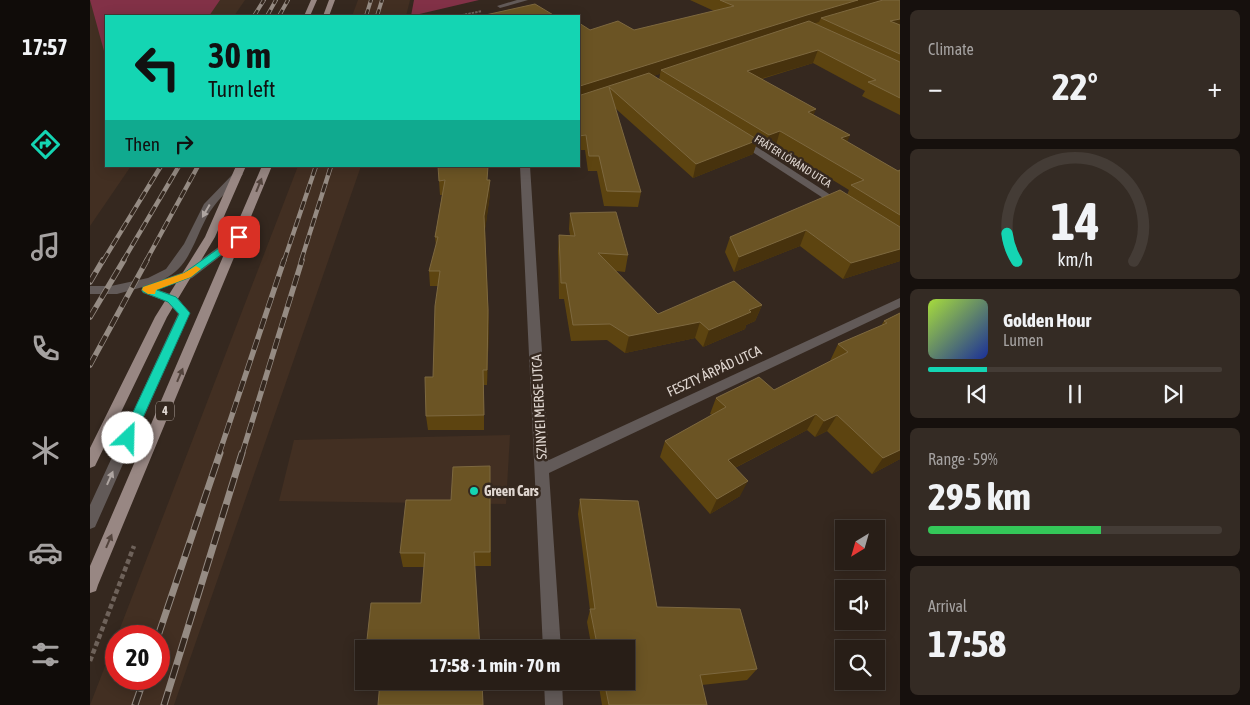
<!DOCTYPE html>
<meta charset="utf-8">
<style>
:root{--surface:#281e17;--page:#342b24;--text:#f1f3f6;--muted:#a5a2a1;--line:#443c36;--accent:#14d5b3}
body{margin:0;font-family:"Asap Condensed",sans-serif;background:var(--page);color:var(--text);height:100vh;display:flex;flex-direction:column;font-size:19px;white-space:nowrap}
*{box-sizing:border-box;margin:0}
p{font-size:16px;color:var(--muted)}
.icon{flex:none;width:28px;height:28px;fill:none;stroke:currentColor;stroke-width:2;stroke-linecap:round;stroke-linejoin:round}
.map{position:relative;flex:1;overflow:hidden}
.side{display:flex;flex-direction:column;gap:10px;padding:10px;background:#16100d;width:350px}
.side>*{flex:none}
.hud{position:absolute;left:15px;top:15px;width:475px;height:152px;border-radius:0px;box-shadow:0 2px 12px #0003,0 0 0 1px var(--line);background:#14d5b3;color:#111;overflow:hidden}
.needle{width:32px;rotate:217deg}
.fabs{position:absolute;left:745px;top:520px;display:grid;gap:10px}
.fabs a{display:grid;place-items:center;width:50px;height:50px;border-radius:0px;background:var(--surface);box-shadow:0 2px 12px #0003,0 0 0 1px var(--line);font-size:25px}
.speed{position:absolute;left:15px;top:625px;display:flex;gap:10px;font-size:25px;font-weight:700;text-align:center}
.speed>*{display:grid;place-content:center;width:65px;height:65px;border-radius:50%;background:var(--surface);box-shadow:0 2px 12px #0003,0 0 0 1px var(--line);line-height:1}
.speed .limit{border:8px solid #d22;background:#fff;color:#111}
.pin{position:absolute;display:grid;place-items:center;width:42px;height:42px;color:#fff;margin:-21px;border-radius:10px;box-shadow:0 2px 8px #0006}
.me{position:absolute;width:55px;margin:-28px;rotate:24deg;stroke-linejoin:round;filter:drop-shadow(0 0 4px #0008)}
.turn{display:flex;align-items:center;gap:18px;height:105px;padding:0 20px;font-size:22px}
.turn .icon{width:65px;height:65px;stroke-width:2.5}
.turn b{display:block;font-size:35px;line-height:42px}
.then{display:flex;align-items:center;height:48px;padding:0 20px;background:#0003;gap:10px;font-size:19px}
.big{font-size:38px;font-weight:700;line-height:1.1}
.side .widget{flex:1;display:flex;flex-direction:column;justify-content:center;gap:8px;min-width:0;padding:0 18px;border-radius:8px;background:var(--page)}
.side .dial{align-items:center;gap:0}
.dial svg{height:130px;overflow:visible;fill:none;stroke:var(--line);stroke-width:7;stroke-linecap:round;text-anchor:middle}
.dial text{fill:var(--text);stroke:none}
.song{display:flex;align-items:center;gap:15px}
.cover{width:60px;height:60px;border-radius:8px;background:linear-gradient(135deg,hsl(80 70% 55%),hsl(230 70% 35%))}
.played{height:5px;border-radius:2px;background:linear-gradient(90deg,var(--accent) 20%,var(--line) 20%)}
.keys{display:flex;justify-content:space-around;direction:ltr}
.heat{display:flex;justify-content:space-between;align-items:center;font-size:28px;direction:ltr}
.charge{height:8px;border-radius:4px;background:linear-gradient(90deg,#34c759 59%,var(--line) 0)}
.trip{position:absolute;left:265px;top:640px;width:280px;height:50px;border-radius:0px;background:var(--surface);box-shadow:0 2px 12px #0003,0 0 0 1px var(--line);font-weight:700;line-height:50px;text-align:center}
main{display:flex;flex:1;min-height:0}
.tab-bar{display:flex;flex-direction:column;width:90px;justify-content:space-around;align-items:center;background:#100c09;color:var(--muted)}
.tab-bar .icon{width:35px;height:35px}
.tab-bar .current{color:var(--accent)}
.tab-bar b{font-size:22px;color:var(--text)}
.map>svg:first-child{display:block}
.built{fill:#422f22}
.green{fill:#823147}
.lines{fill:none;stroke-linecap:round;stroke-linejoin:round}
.path-far1{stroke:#6e625a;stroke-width:2;stroke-dasharray:2.5 1;stroke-linecap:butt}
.path{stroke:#6e625a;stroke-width:4.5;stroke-dasharray:5 3;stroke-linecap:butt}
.service{fill:#625a58;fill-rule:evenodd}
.minor{fill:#625a58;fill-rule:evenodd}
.primary{fill:#988783;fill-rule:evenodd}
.rail-far3-casing{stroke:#958b83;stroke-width:4}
.rail-far2-casing{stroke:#958b83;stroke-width:4.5}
.rail-far1-casing{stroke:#958b83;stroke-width:5.5}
.rail-casing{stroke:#958b83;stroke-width:7}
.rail-far3{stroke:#35281f;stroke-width:2.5;stroke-dasharray:7;stroke-linecap:butt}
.rail-far2{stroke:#35281f;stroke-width:3;stroke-dasharray:9;stroke-linecap:butt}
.rail-far1{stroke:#35281f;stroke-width:4;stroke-dasharray:11;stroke-linecap:butt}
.rail{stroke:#35281f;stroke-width:5;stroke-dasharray:14;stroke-linecap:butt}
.wall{fill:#5d4410;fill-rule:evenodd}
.shaded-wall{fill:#47320d}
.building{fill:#6b5424;stroke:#7d683f}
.oneway{fill:#53443d}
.oneway2{fill:#aea5a1}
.route{fill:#14d5b3;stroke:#0d8a74}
.slow{fill:#f59e0b}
.poi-dot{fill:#14d5b3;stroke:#35281f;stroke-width:2}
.labels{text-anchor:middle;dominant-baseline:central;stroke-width:5;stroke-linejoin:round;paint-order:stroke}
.far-street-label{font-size:11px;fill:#e0d7d1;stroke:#35281f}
.shield{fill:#35281f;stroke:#ada29c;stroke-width:1}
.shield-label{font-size:12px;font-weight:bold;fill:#e0d7d1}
.street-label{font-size:14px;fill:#e0d7d1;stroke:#35281f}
.poi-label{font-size:14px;font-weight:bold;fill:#e0d7d1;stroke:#35281f;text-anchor:start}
</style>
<main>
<nav class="tab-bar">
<b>17:57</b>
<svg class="icon current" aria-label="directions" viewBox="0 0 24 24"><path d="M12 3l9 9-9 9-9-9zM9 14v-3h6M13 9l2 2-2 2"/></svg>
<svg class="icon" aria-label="music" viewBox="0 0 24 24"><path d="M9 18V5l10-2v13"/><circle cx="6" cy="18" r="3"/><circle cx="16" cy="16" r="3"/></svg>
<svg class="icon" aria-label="phone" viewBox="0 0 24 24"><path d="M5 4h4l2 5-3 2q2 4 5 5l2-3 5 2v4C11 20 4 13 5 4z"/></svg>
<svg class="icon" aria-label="climate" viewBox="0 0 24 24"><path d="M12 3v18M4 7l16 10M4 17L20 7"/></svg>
<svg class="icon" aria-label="car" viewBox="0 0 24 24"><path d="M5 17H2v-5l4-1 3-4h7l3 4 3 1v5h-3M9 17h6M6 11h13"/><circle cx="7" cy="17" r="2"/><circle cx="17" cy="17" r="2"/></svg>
<svg class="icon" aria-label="filters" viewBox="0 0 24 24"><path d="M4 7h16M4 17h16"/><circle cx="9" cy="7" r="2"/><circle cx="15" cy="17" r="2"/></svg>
</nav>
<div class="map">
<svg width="810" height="705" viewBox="0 0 810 705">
<rect width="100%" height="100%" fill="#35281f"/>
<g class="built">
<polygon points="0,0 155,0 144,16 16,16 16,166 41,166 0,226"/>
<polygon points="268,0 320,0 316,16 262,16"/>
<polygon points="208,166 271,166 84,705 0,705 26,638 26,679 69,679 69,636 27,636"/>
<polygon points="420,435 416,504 189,501 204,440"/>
</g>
<g class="green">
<polygon points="0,0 130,0 119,16 16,16 16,50 14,51"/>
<polygon points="324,0 389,0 321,16"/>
</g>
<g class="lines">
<polyline class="path-far1" points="368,16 392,11"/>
<polyline class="path" points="0,661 44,546"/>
<g class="service">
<path d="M 148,171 L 153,174 C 144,185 132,195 124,206 C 106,229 103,266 74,279 L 94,272 L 145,235 L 153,235 L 154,237 L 153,239 L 102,278 L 69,289 L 65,288 L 64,284 L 27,294 L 0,294 L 0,286 L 21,286 L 58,278 L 76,269 L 94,244 L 114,204 L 145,172 Z"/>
<polygon points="57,286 86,296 100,313 5,527 0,529 0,505 88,314 78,302 53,293 51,290"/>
</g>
<g class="minor">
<polygon points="427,0 438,0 410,8 407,6"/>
<polygon points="650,137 653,138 756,205 751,208 747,207 647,142 646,140"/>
<polygon points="430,166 440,166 459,460 810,298 810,307 459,473 471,649 453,649"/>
<polygon points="454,681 472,681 473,705 455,705"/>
</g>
<g class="primary">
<polygon points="221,0 227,0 220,16 214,16"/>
<polygon points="239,0 245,0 239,16 233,16"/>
<polygon points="146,166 156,166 125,237 77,317 5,466 0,468 0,448 65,317 115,237"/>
<polygon points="172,166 182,166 8,585 6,591 0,593 0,566"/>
</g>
<defs>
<g id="rail-far3">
<polyline points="164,16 174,0"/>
<polyline points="177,16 186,0"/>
<polyline points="189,16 198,0"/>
<polyline points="276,16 281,0"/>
<polyline points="287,16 292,0"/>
</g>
<g id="rail-far2">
<polyline points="13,261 71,166"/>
<polyline points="33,261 89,166"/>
<polyline points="56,261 108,166"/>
<polyline points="194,261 226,166"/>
<polyline points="211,261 241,166"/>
</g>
<g id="rail-far1">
<polyline points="0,282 13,260"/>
<polyline points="0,317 34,260"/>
<polyline points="0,365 57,260"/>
<polyline points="129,454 194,260"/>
<polyline points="152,454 212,260"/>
</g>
<g id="rail">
<polyline points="68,636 130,453"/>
<polyline points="45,705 54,679"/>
<polyline points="74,705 152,453"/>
</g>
</defs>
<use href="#rail-far3" class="rail-far3-casing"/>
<use href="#rail-far2" class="rail-far2-casing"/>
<use href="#rail-far1" class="rail-far1-casing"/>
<use href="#rail" class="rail-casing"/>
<use href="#rail-far3" class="rail-far3"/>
<use href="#rail-far2" class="rail-far2"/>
<use href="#rail-far1" class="rail-far1"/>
<use href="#rail" class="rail"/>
</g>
<g class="wall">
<path d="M 600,0 L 810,0 L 810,115 L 772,96 L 775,91 L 723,63 L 672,79 L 724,115 L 757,142 L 808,171 L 810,170 L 810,261 L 753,279 L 710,246 L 644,272 L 635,252 L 640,237 L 757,195 L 759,190 L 686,145 L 674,150 L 666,145 L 663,154 L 603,178 L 525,108 L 551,192 L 548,207 L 514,206 L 507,171 L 498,171 L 495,150 L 489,150 L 489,23 L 500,30 L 544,30 L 624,11 ZM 569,74 L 570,74 L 569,80 L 563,76 Z"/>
<polygon points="398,180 400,194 395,229 399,325 397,385 394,385 394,430 338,430 336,416 343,377 348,286 340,286 339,271 346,246 345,237 352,195 350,195 349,181"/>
<polygon points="480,213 538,255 535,272 526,271 568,314 672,305 665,321 656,325 655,329 613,347 605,338 535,353 517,340 481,341 474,299 469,299 468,251 469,235 480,235 479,229"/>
<polygon points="810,313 810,459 782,474 737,431 725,437 717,430 645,468 650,496 620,514 570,457 575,441 622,415 620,414 626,398 684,390 740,361 748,344 791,326 794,321"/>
<polygon points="400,466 401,566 384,566 331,603 334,567 313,567 310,553"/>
<polygon points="490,499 567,607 667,669 657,680 612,685 617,705 512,705 508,681 536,681 536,649 502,649 497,622 500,610 488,514"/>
</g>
<g class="shaded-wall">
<polygon points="768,0 806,0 731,18 729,22 571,70 570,74 522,89 519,87 489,100 490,86 717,15"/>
<polygon points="810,19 810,30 800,21"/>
<polygon points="728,50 723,63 653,84 657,71"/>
<polygon points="726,109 720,124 718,112"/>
<polygon points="690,131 686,145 674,150 679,135"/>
<polygon points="760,135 754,150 751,138"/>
<polygon points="668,140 663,154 603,178 606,164"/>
<polygon points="400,180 400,194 395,231 394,216"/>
<polygon points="716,230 710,246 644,272 649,257"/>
<polygon points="810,249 810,261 753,279 761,263"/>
<polygon points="672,305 665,321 656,325 655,329 613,347 619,330 659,310"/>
<polygon points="398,310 399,325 397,385 397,370"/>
<polygon points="610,322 605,338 535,353 539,336"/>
<polygon points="726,414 717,430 631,475 638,460"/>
<polygon points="747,415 737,431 725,437 734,421"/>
<polygon points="810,450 810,459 782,474 793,458"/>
<polygon points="658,481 650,496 620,514 627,499"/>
</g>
<g class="building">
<polygon points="630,0 768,0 717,15 490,86 489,91 489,23 500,30 528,21 544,30 644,6"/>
<polygon points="793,0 810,0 810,19 800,21 810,25 810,54 731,18"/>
<polygon points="445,4 465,16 391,16"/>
<polygon points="719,21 810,62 810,98 778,82 786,80 728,50 657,71 726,109 718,112 760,135 751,138 808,171 810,170 810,215 761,185 774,180 690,131 679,135 571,70"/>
<polygon points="559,73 668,140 606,164 519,87 551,192 517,191 509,156 499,156 496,135 489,136 489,93 491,95"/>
<polygon points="348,166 398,166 397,180 400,180 394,216 398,310 397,370 393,370 394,415 336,416 335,377 343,377 345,306 350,271 339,271 348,237 345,237 355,180 349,181"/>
<polygon points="750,190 810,227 810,249 761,263 716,230 649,257 640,237"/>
<polygon points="526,212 538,255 508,253 568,314 644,281 672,305 659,310 661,312 619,330 610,322 539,336 520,324 483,325 476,283 471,283 469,235 485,236 480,213"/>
<polygon points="810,313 810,450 793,458 747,415 734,421 726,414 638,460 658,481 627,499 575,441 636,407 626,398 669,377 684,390 758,352 748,344 797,323 794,321"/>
<polygon points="400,466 400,552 384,552 390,649 276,649 281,603 331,603 335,553 310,553 316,500 361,500 363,467"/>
<polygon points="490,499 548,501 567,607 650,609 667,669 610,675 617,705 519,705 514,681 536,681 536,649 508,649 500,609 505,609"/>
<polygon points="290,681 392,681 393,705 288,705"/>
</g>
<defs><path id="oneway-solid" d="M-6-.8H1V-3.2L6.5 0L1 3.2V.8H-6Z" transform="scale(1.25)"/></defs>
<g class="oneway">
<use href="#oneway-solid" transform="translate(169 185) rotate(-68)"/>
<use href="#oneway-solid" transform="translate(90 375) rotate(-67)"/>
<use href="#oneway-solid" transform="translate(19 541) rotate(-67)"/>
</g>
<g class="oneway2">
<use href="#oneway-solid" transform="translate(116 211) rotate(120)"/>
<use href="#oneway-solid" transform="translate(20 478) rotate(-66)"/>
</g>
<polygon class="route" points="149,234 152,235 152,239 101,277 67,290 86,297 100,313 42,442 38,444 33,442 31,438 89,314 78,302 53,292 52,290 53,287 94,273"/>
<polygon class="slow" points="106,266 111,269 101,277 66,290 65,294 58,294 52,290 53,287 94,273"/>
<circle class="poi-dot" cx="384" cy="491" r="5"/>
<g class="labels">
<g class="far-street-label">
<text transform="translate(703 161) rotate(32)">FRÁTER LÓRÁND UTCA</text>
</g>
<rect class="shield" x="66" y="401.5" width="18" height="19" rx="4"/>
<g class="shield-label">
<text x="75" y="411">4</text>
</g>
<g class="street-label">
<text transform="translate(624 371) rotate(-25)">FESZTY ÁRPÁD UTCA</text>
<text transform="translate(449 407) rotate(-93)">SZINYEI MERSE UTCA</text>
</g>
<g class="poi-label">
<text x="394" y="491">Green Cars</text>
</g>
</g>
</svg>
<div class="fabs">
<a><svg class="needle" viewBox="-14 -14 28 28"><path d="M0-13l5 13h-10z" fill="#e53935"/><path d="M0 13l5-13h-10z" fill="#a5a2a1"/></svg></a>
<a><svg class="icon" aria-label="sound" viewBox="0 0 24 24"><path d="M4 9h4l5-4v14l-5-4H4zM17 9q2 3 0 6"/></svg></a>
<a><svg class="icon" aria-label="search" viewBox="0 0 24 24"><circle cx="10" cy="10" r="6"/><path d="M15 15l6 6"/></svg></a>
</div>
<div class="speed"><div class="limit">20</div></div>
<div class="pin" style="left:149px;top:237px;background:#d93025"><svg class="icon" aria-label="arrive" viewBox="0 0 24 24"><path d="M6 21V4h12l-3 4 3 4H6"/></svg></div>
<svg class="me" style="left:38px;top:438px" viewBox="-20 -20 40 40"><circle r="19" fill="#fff"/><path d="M0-13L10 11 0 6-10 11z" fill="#14d5b3"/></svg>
<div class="trip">17:58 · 1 min · 70 m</div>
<div class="hud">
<div class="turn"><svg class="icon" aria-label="left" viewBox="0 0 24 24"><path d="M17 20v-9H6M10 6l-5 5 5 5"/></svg><div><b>30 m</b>Turn left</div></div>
<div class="then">Then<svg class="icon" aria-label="right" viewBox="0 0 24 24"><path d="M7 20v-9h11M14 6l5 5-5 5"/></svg></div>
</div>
</div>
<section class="side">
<div class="widget"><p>Climate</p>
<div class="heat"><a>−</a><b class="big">22°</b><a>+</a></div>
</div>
<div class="widget dial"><svg viewBox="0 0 100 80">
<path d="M14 69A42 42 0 1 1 86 69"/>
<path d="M14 69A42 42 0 0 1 8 52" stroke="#14d5b3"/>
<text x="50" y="56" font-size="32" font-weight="700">14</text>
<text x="50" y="72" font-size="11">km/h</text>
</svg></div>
<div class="widget">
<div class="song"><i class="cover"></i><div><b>Golden Hour</b><p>Lumen</p></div></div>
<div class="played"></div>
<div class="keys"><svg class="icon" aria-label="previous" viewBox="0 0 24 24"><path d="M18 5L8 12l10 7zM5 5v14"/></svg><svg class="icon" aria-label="pause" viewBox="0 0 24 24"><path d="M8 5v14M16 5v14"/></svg><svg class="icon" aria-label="next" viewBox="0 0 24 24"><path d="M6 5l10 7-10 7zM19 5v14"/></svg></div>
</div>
<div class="widget"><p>Range · 59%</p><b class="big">295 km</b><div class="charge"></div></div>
<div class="widget"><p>Arrival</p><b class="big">17:58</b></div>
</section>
</main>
